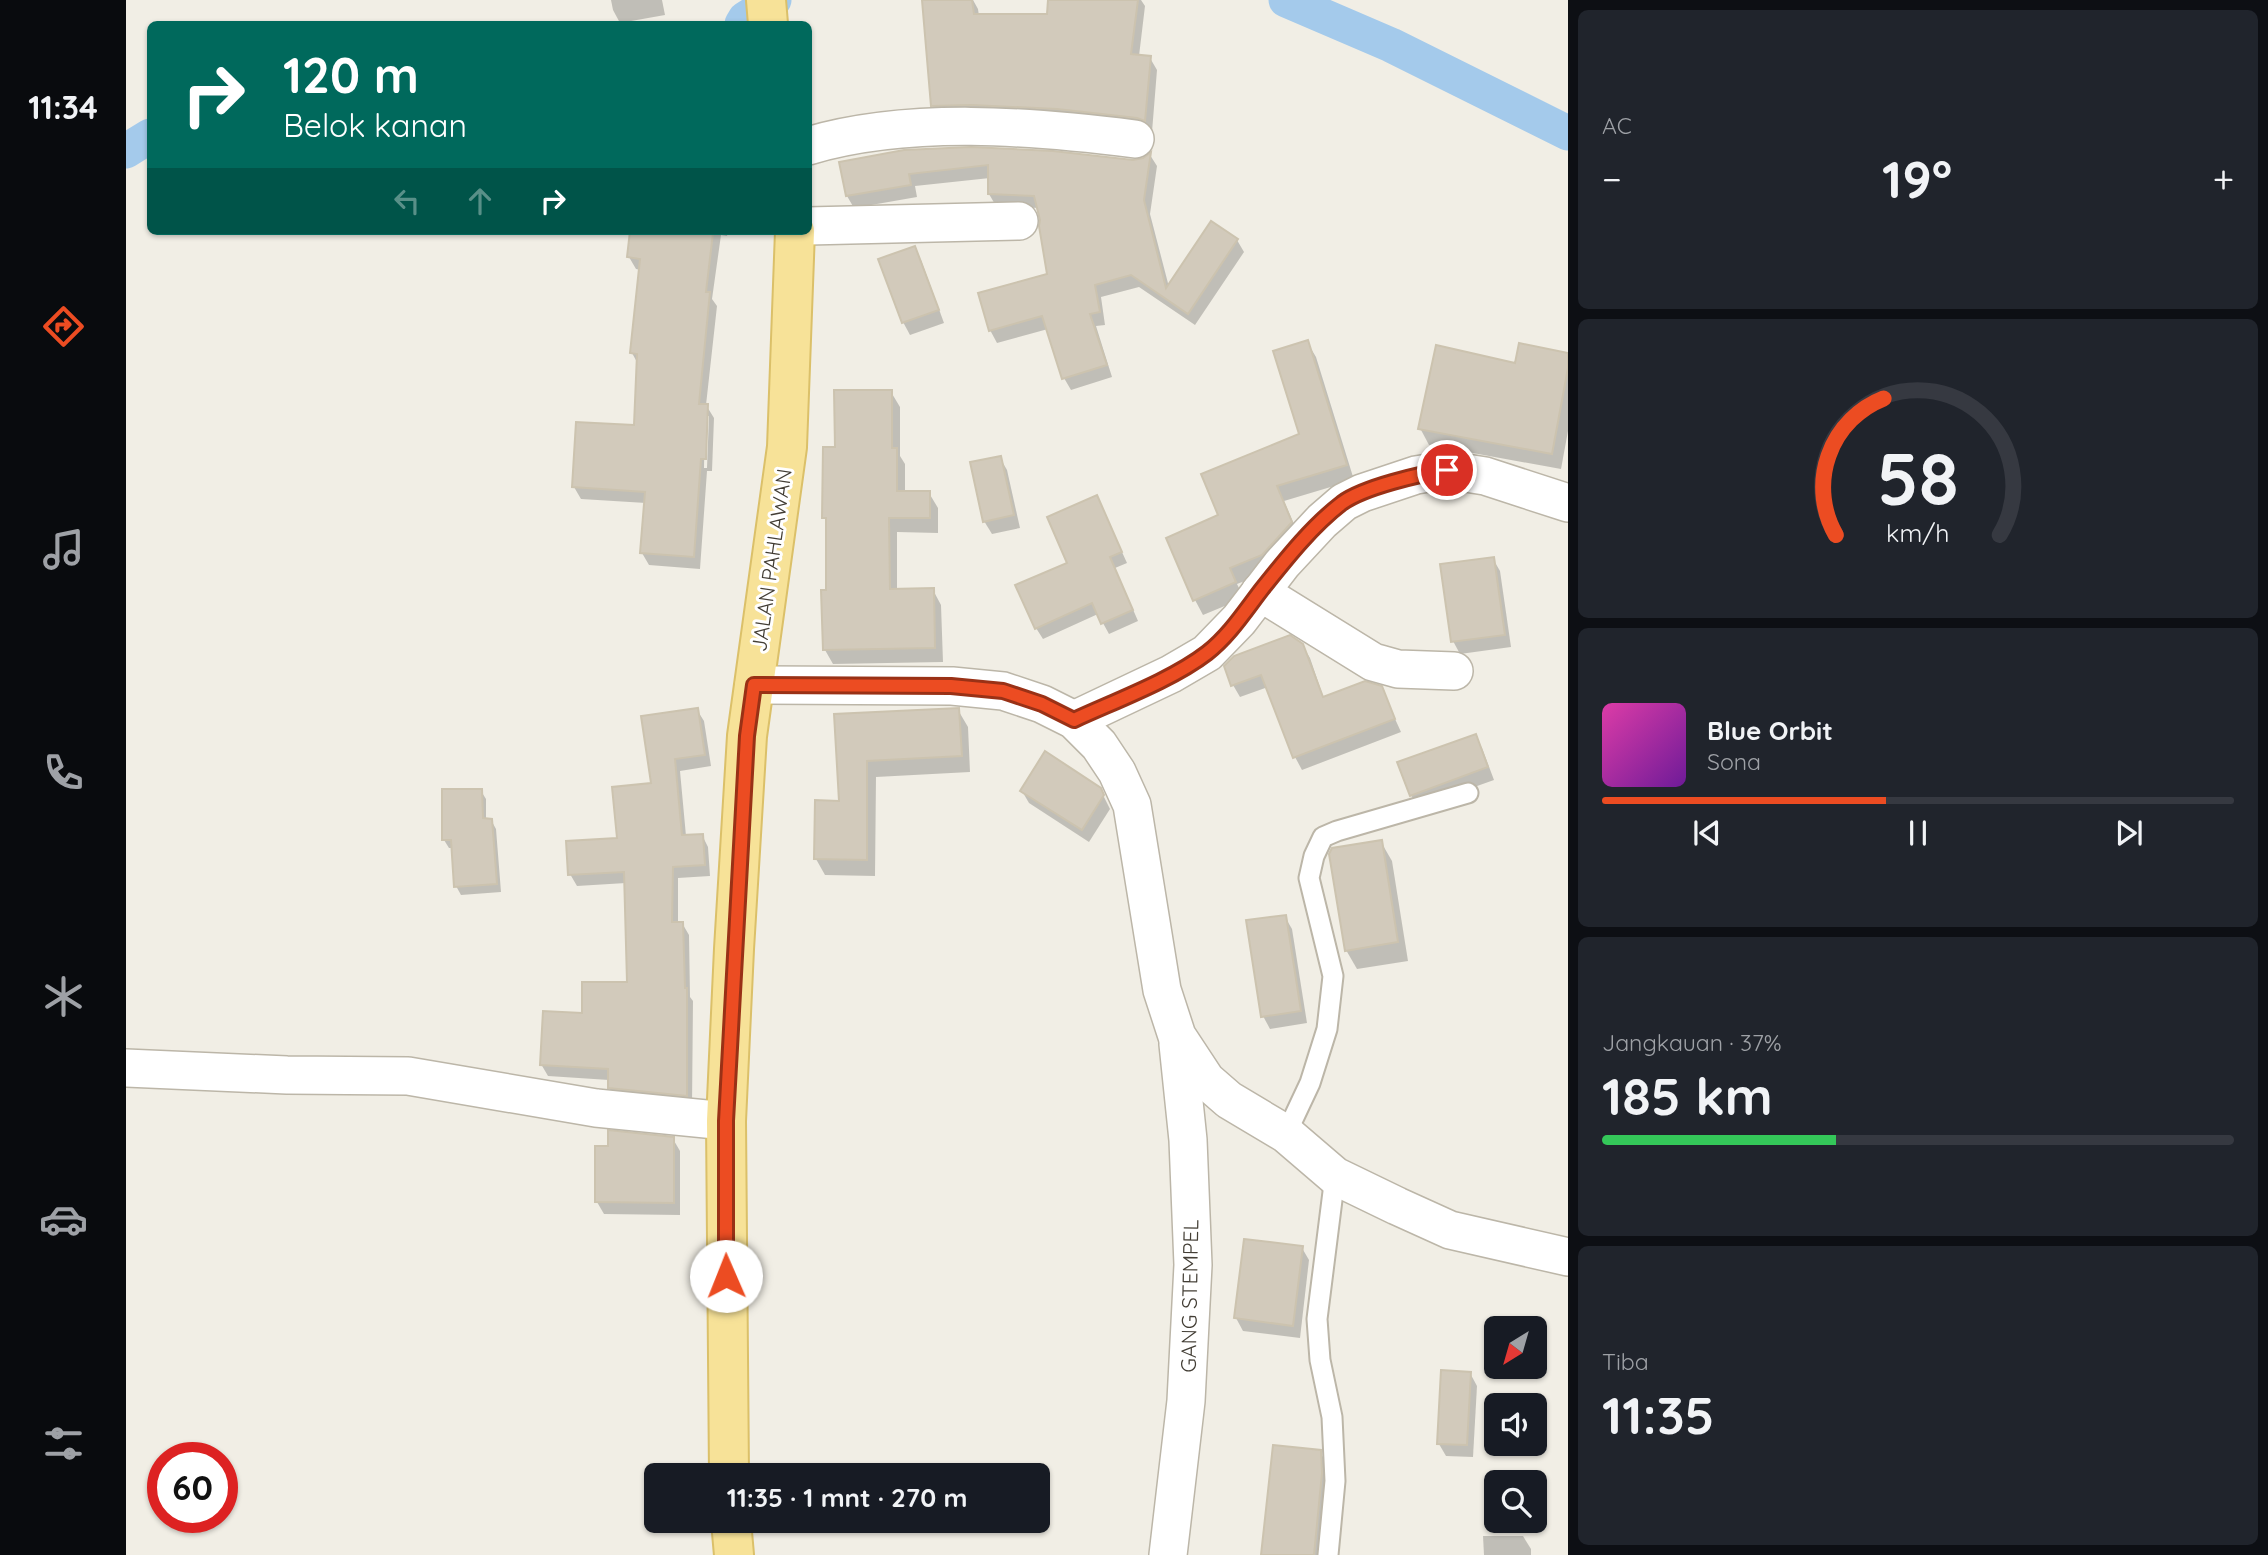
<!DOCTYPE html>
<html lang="id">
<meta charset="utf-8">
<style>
:root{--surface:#171b24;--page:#20242c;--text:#f1f3f6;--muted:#9ea1a6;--line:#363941;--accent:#ec4c22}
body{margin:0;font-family:Quicksand,sans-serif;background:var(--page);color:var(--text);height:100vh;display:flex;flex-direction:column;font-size:26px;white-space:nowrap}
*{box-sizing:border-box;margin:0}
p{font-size:23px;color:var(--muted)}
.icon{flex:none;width:38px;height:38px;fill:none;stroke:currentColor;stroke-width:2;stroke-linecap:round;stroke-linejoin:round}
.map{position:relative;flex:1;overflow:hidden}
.details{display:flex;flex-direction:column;gap:10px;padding:10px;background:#0d0f14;width:700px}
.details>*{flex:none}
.top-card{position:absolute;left:21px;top:21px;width:665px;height:214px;border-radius:10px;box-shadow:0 2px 5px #0004;background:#00695c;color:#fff;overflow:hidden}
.needle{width:46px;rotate:217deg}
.fabs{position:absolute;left:1358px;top:1316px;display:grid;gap:14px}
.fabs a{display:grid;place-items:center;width:63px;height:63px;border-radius:10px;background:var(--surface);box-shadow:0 2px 5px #0004;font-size:35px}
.speed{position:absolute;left:21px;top:1442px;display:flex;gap:14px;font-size:35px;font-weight:700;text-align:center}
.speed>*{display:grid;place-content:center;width:91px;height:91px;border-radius:50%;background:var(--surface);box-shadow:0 2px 5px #0004;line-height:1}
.speed .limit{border:10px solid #d22;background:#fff;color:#111}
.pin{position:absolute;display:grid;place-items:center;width:60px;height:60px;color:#fff;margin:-30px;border:4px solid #fff;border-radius:50%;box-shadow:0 2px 7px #0007}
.me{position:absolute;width:77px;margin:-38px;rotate:359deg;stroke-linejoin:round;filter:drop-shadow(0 0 5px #0008)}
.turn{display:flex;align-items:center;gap:24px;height:147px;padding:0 21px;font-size:32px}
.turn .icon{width:91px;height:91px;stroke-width:2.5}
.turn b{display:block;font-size:49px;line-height:60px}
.lanes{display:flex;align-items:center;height:66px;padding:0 21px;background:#0003;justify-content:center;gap:35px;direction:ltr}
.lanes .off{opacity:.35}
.big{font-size:52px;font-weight:700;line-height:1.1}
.details .widget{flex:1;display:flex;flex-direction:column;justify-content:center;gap:10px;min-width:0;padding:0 24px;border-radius:10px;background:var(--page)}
.details .dial{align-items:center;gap:0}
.dial svg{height:182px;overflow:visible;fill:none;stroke:var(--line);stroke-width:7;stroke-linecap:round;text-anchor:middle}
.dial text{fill:var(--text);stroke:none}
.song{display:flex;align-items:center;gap:21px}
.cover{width:84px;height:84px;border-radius:10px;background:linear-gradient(135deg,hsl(320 70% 55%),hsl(280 70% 35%))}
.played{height:7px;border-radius:4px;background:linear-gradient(90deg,var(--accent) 45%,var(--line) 45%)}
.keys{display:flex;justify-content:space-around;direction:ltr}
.heat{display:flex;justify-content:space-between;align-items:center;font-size:38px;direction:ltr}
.charge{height:10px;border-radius:5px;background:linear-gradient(90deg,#34c759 37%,var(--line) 0)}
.trip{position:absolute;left:518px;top:1463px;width:406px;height:70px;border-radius:10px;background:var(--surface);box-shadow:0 2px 5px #0004;font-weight:700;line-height:70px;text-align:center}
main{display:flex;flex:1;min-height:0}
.menu{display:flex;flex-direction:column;width:126px;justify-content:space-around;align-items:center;background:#090b0e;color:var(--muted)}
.menu .icon{width:49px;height:49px}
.menu .active{color:var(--accent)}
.menu b{font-size:32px;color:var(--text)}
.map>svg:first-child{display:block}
.shadow{fill:#0003;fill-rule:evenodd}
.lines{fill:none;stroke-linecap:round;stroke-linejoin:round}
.canal{stroke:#a4caeb;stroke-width:35}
.building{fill:#d2cabb;stroke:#ccc3af;stroke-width:2}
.lane-casing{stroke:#bcb6a8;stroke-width:23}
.street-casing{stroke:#bcb6a8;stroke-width:40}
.primary-casing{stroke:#dbc069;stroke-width:42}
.lane{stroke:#fff;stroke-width:19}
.street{stroke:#fff;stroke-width:37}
.primary{stroke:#f7e298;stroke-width:38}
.route-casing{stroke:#993116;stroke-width:18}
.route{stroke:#ec4c22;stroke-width:12}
.labels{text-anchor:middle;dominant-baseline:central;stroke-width:6;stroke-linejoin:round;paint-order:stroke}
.street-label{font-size:21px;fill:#433e35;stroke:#fff}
</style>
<main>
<nav class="menu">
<b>11:34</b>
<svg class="icon active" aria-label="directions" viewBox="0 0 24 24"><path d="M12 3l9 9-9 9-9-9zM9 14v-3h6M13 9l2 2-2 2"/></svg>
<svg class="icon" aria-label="music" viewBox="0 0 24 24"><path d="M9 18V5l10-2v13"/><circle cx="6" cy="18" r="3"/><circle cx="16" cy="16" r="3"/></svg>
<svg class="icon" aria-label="phone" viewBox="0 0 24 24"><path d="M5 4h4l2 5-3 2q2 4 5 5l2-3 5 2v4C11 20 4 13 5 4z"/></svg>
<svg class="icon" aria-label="climate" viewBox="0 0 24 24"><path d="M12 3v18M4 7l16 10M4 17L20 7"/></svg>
<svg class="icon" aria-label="car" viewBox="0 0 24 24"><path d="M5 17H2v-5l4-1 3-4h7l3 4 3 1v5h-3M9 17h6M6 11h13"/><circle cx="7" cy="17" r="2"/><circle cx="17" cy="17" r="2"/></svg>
<svg class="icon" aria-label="filters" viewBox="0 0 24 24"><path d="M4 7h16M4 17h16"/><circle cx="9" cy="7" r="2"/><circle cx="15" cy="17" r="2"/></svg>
</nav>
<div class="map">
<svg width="1442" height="1555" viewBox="0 0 1442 1555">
<rect width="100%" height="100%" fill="#f1eee5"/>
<g class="shadow">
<polygon points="485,0 536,0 539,15 494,23 487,10"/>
<polygon points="808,0 847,0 852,9 853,16 923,16 924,0 1015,0 1019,6 1013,56 1024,58 1031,70 1026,132 814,118 807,106"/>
<polygon points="1024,155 1031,166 1024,214 1043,287 1111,240 1118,252 1069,325 1013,287 975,297 979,325 970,326 986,377 945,390 938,378 922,329 871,343 864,330 923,275 913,208 870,206 863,194 864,178 789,186 791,197 728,208 721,196 715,163 1007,162 1017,160"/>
<path d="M 506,231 L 602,231 L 601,236 L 595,235 L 586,299 L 591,306 L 580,405 L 588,418 L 586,471 L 581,471 L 574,569 L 523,565 L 516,553 L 520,503 L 455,499 L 448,487 L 510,427 L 512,364 L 506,353 L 515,270 L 510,269 L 503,257 ZM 579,416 L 583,416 L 581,468 L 578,468 Z"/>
<polygon points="788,248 795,260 818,323 784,335 777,322"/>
<polygon points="1181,342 1190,357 1228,480 1158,501 1174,538 1145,571 1111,584 1118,598 1077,615 1069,600 1094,516 1175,435"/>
<polygon points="1442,355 1442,431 1435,469 1303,445 1294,428 1391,365"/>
<polygon points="765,392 774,407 774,456 779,464 779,493 803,493 812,508 812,533 771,532 771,591 807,590 815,605 817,662 707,664 699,650 702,592 702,525 698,517 710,449"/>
<polygon points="874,458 881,470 894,528 866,534 858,521"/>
<polygon points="971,497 1001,563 989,568 1012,621 983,634 972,614 917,639 910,628 943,564"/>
<polygon points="1367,559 1374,571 1385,647 1334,654 1327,641"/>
<polygon points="1176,645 1184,658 1198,699 1255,688 1275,732 1176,770 1169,757 1142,687 1114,697 1107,685"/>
<polygon points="571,710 578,721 585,766 554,771 560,836 576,835 582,847 584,876 552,878 552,923 556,923 563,935 564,997 567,1001 566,1107 490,1099 483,1088 483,1080 422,1076 415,1064 458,1015 503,983 500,883 451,886 444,874 493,840"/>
<polygon points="832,710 842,727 844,772 750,777 749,876 699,875 690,859 715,803 709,716"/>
<polygon points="1349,736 1356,748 1368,780 1292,807 1285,795"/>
<polygon points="974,789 984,809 963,842 903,803 896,791"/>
<polygon points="355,791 360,799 360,820 365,820 370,829 375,892 335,895 330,886 327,848 323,848 318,840"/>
<polygon points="1255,842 1266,861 1282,961 1231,969 1220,950"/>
<polygon points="1159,917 1166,929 1181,1023 1144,1029 1137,1016"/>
<polygon points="547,1139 554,1151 554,1215 478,1214 471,1202"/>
<polygon points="1176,1248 1183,1260 1174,1338 1117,1331 1110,1318"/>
<polygon points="1344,1373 1351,1386 1347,1457 1320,1456 1313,1444"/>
<polygon points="1194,1452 1205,1471 1200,1555 1137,1555"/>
<polygon points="1357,1536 1397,1536 1405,1549 1405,1555 1358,1555"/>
</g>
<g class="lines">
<g class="canal">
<polyline points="1160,0 1265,45 1442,133"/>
<polyline points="616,24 619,19 648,0"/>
<polyline points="0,151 24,136"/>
</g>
</g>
<g class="building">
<polygon points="796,0 846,0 848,14 921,14 922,0 1012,0 1005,54 1025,56 1019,121 1011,118 931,109 845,105 805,106"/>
<polygon points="845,147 927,151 1007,160 1017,158 1025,152 1018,200 1040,288 1085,221 1112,239 1062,314 1005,275 969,285 974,312 964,314 981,365 936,379 916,316 863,331 852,293 921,274 913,226 914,220 908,196 862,194 862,165 783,174 785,185 720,196 713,162 778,150"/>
<polygon points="504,231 572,231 587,233 580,292 584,292 573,404 582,404 580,459 575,459 568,557 514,553 519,492 446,487 450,422 508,425 511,354 504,353 514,259 501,257"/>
<polygon points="789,246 813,310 776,323 752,259"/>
<polygon points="1182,340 1221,465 1151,486 1166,522 1136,555 1104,568 1110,582 1067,601 1040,538 1092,515 1075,474 1173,434 1147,351"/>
<polygon points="1393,343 1442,353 1442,368 1426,454 1292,429 1310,345 1389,363"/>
<polygon points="708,390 766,390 766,448 771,448 771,491 804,491 804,518 763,518 764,589 808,588 809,648 697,650 695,590 700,590 700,518 696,518 697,447 709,447"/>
<polygon points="875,456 888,515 857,522 844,462"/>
<polygon points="971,495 996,552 984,557 1007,610 975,624 966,603 909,629 889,585 941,563 921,517"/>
<polygon points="1368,557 1379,635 1325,642 1314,564"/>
<polygon points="1164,635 1177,644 1197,697 1239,681 1256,686 1269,719 1167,758 1135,675 1105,686 1098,666 1108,656"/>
<polygon points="572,708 579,755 549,759 556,835 577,834 579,865 547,867 546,922 557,922 559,988 561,988 561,1096 482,1088 482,1069 414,1065 417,1011 456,1013 456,982 501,982 498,872 442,875 440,841 491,838 486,787 525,783 515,716"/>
<polygon points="833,708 836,756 741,761 741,860 688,859 689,800 713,801 708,714"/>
<polygon points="1350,734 1362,767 1284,796 1271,762"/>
<polygon points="919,751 975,788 978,795 956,830 894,791"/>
<polygon points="316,789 356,789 357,818 366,819 371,884 328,887 325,840 316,840"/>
<polygon points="1256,840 1272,942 1219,951 1203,854 1206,848"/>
<polygon points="1160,915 1175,1011 1135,1017 1120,920"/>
<polygon points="482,1130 548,1137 548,1203 469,1202 469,1146 482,1146"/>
<polygon points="1118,1239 1177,1246 1167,1326 1108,1318"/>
<polygon points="1315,1370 1345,1372 1341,1445 1311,1444"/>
<polygon points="1147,1445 1195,1450 1196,1473 1188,1555 1135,1555"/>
</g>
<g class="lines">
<defs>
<g id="lane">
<polyline points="1160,1134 1184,1083 1201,1029 1207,976 1183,878 1188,856 1197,837 1211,831 1342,793"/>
<polyline points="1202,1555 1209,1481 1206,1417 1194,1360 1191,1319 1209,1176"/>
</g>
<g id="street">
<path d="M 682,146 C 783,116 906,126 1009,139"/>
<polyline points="682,226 893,221"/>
<polyline points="1134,592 1247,662 1272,669 1328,671"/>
<polyline points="628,685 826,686 877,691 916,704 948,720 973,745 991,772 1006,805 1036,990 1051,1036 1080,1080 1103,1100 1160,1134 1209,1176 1271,1206 1324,1230 1442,1257"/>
<polyline points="948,720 1045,674 1081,653 1113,620 1156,564 1196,521 1218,502 1236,493 1290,475 1321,470 1359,476 1442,503"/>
<polyline points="0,1068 161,1075 282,1076 470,1108 600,1121"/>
<polyline points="1042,1555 1060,1401 1067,1265 1062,1140 1052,1044"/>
</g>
<g id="primary">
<polyline points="640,0 642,24"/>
<polyline points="603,1475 600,1121 608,949 621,736 661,447 669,231"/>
<polyline points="605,1521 608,1555"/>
</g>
</defs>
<use href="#lane" class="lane-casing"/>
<use href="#street" class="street-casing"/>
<use href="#primary" class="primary-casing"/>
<use href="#lane" class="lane"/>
<use href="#street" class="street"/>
<use href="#primary" class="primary"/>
</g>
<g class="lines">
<defs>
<path id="route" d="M 600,1276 L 600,1121 L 621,736 L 628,685 L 825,686 L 877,691 L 916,704 L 948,720 C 989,701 1046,680 1081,653 C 1103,636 1119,611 1136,589 C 1160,559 1185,527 1216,503 C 1238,487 1294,474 1321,470"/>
</defs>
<use href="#route" class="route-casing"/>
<use href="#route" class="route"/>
</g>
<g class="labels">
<g class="street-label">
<text transform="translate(645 560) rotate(-82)">JALAN PAHLAWAN</text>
<text transform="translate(1063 1296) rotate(-89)">GANG STEMPEL</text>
</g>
</g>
</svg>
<div class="fabs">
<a><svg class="needle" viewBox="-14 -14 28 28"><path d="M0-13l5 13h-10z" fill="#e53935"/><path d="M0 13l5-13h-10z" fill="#9ea1a6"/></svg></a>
<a><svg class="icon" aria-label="sound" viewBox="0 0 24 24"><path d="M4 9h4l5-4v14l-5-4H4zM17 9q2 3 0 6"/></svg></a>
<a><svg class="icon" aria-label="search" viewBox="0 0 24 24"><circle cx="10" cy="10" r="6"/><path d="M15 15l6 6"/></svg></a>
</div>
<div class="speed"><div class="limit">60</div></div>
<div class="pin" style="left:1321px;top:470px;background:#d93025"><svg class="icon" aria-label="arrive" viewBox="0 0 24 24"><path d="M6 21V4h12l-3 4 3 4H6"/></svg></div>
<svg class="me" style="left:600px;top:1276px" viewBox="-20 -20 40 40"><circle r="19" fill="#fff"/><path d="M0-13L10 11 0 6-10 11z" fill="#ec4c22"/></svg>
<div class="trip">11:35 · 1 mnt · 270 m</div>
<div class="top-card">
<div class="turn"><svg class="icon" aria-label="right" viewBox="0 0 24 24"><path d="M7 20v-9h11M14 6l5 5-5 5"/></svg><div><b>120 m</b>Belok kanan</div></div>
<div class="lanes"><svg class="icon off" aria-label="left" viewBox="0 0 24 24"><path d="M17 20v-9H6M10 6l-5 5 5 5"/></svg><svg class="icon off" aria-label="ahead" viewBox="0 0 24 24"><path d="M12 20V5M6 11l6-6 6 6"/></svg><svg class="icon" aria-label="right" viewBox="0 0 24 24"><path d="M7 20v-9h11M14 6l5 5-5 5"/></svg></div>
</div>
</div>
<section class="details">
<div class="widget"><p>AC</p>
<div class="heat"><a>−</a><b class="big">19°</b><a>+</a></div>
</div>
<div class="widget dial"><svg viewBox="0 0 100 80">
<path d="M14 69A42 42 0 1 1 86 69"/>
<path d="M14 69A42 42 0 0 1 35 9" stroke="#ec4c22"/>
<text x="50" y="56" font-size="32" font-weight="700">58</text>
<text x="50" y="72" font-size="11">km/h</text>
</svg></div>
<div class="widget">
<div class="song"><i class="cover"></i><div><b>Blue Orbit</b><p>Sona</p></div></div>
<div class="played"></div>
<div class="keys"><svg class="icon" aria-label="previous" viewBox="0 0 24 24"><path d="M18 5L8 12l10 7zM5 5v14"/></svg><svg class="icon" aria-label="pause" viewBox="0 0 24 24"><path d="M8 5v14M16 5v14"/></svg><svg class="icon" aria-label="next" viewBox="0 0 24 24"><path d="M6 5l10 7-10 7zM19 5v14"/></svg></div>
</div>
<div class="widget"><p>Jangkauan · 37%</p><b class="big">185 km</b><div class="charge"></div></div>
<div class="widget"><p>Tiba</p><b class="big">11:35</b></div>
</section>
</main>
